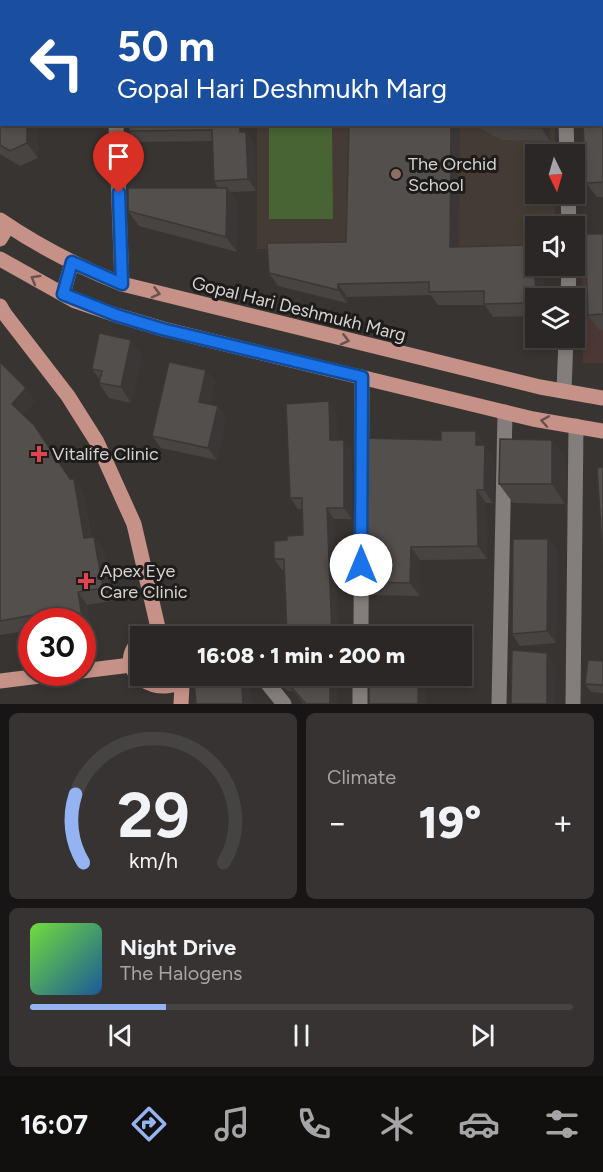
<!DOCTYPE html>
<meta charset="utf-8">
<style>
:root{--surface:#2a2726;--page:#363332;--text:#f1f3f6;--muted:#a5a5a7;--line:#464443;--accent:#95b2f1}
body{margin:0;font-family:Figtree,sans-serif;background:var(--page);color:var(--text);height:100vh;display:flex;flex-direction:column;font-size:22px;white-space:nowrap}
*{box-sizing:border-box;margin:0}
p{font-size:20px;color:var(--muted)}
.icon{flex:none;width:33px;height:33px;fill:none;stroke:currentColor;stroke-width:2;stroke-linecap:round;stroke-linejoin:round}
.map{position:relative;height:704px;overflow:hidden}
.panel{display:flex;flex-direction:column;gap:9px;padding:9px;background:#171515;flex:1}
.panel>*{flex:none}
.top-card{position:absolute;left:0px;top:0px;width:603px;height:126px;box-shadow:0 3px 9px #0003,0 0 0 2px var(--line);background:#1a4fa0;color:#fff;overflow:hidden}
.needle{width:39px;rotate:175deg}
.buttons{position:absolute;left:525px;top:144px;display:grid;gap:12px}
.buttons a{display:grid;place-items:center;width:60px;height:60px;border-radius:0px;background:var(--surface);box-shadow:0 3px 9px #0003,0 0 0 2px var(--line);font-size:30px}
.speed{position:absolute;left:18px;top:608px;display:flex;gap:12px;font-size:30px;font-weight:700;text-align:center}
.speed>*{display:grid;place-content:center;width:78px;height:78px;border-radius:50%;background:var(--surface);box-shadow:0 3px 9px #0003,0 0 0 2px var(--line);line-height:1}
.speed .limit{border:9px solid #d22;background:#fff;color:#111}
.pin{position:absolute;display:grid;place-items:center;width:51px;height:51px;color:#fff;margin:-62px -26px;border-radius:50% 50% 50% 0;rotate:-45deg;box-shadow:0 0 6px #0007}
.pin .icon{rotate:45deg}
.me{position:absolute;width:66px;margin:-33px;rotate:0deg;stroke-linejoin:round;filter:drop-shadow(0 0 4px #0008)}
.turn{display:flex;align-items:center;gap:21px;height:126px;padding:0 18px;font-size:27px}
.turn .icon{width:78px;height:78px;stroke-width:2.5}
.turn b{display:block;font-size:42px;line-height:51px}
.big{font-size:45px;font-weight:800;line-height:1.1}
.panel .card{flex:1;display:flex;flex-direction:column;justify-content:center;gap:9px;min-width:0;padding:0 21px;border-radius:9px;background:var(--page)}
.panel .dial{align-items:center;gap:0}
.dial svg{height:156px;overflow:visible;fill:none;stroke:var(--line);stroke-width:7;stroke-linecap:round;text-anchor:middle}
.dial text{fill:var(--text);stroke:none}
.song{display:flex;align-items:center;gap:18px}
.cover{width:72px;height:72px;border-radius:9px;background:linear-gradient(135deg,hsl(100 70% 55%),hsl(210 70% 35%))}
.played{height:6px;border-radius:3px;background:linear-gradient(90deg,var(--accent) 25%,var(--line) 25%)}
.keys{display:flex;justify-content:space-around;direction:ltr}
.heat{display:flex;justify-content:space-between;align-items:center;font-size:33px;direction:ltr}
.panel .tiles{flex:1;display:grid;gap:9px;grid-template-columns:1fr 1fr}
.card:last-child{grid-column:span 2}
.trip{position:absolute;left:130px;top:626px;width:342px;height:60px;border-radius:0px;background:var(--surface);box-shadow:0 3px 9px #0003,0 0 0 2px var(--line);font-weight:800;line-height:60px;text-align:center}
.tab-bar{display:flex;height:96px;justify-content:space-around;align-items:center;background:#11100f;color:var(--muted)}
.tab-bar .icon{width:42px;height:42px}
.tab-bar .current{color:var(--accent)}
.tab-bar b{font-size:27px;color:var(--text)}
.map>svg:first-child{display:block}
.commercial{fill:#4b3733}
.built{fill:#453b35}
.green{fill:#486334}
.lines{fill:none;stroke-linecap:round;stroke-linejoin:round}
.minor{stroke:#837e7c;stroke-width:15}
.major{stroke:#c69287;stroke-width:15}
.wall{fill:#474442}
.shaded-wall{fill:#3a3736}
.building{fill:#534f4d;stroke:#3a3736;stroke-width:1.5}
.oneway{stroke:#6a514c}
.route-casing{stroke:#114b97;stroke-width:15}
.route{stroke:#1a73e8;stroke-width:10}
.education-dot{fill:#8d6e63;stroke:#1e1c1b;stroke-width:2}
.health-dot{fill:#e0444e;stroke:#1e1c1b;stroke-width:2}
.labels{text-anchor:middle;dominant-baseline:central;stroke-width:6;stroke-linejoin:round;paint-order:stroke}
.poi-label{font-size:18px;fill:#d4d2d0;stroke:#1e1c1b;text-anchor:start}
.street-label{font-size:18px;fill:#d4d2d0;stroke:#1e1c1b}
</style>
<div class="map">
<svg width="603" height="704" viewBox="0 0 603 704">
<rect width="100%" height="100%" fill="#383432"/>
<polygon class="commercial" points="603,241 603,363 583,363 581,243"/>
<polygon class="built" points="257,125 555,125 555,154 536,154 536,194 555,194 555,226 536,226 535,252 257,249"/>
<polygon class="green" points="269,125 332,125 333,219 269,219"/>
<g class="lines">
<g class="minor">
<polyline points="112,0 112,2"/>
<polyline points="223,0 223,2"/>
<polyline points="563,0 563,2"/>
<polyline points="116,124 122,284"/>
<polyline points="566,124 567,154"/>
<polyline points="568,194 569,226"/>
<polyline points="568,298 569,266"/>
<polyline points="564,391 566,338"/>
<polyline points="219,636 230,636"/>
<polyline points="361,636 362,377"/>
<polyline points="261,675 284,704"/>
<polyline points="360,704 360,675"/>
<polyline points="499,704 505,412"/>
<polyline points="573,704 576,426"/>
</g>
<g class="major">
<path d="M 0,220 C 38,246 79,267 122,284 L 540,387 L 603,398"/>
<polyline points="0,239 8,226"/>
<polyline points="0,259 75,301 116,315 163,329 533,419 603,431"/>
<polyline points="63,294 72,262"/>
<polyline points="0,306 4,313 68,396 97,442 134,524 159,632"/>
<path d="M 152,634 C 161,631 168,631 176,636"/>
<path d="M 141,640 C 107,670 164,704 189,675"/>
<polyline points="82,671 131,665"/>
<polyline points="0,681 72,672"/>
<polyline points="181,704 182,685"/>
</g>
</g>
<g class="wall">
<polygon points="0,0 39,0 39,2 2,2 38,124 38,158 20,166 0,154"/>
<rect x="486" y="0" width="61" height="2"/>
<polygon points="603,0 603,38 602,38 602,2"/>
<polygon points="603,86 603,197 597,197 586,183"/>
<polygon points="129,124 248,124 248,136 254,143 256,191 230,192 237,203 237,252 139,226 128,211 218,188 214,181 212,141 137,142 129,131"/>
<polygon points="349,124 460,124 459,246 536,266 544,266 544,298 536,298 536,316 493,317 485,305 438,305 431,295 347,297 347,303 278,286 269,273 346,242"/>
<polygon points="472,124 550,124 550,141 502,140"/>
<polygon points="603,234 603,330 599,330 588,315"/>
<polygon points="142,355 131,403 109,398 99,383 100,380 92,369"/>
<polygon points="0,362 26,388 35,401 23,415 71,479 74,479 83,492 91,537 94,537 104,550 112,601 87,605 92,636 82,638 82,621 32,621 32,630 0,635"/>
<polygon points="206,370 215,382 210,404 218,406 226,418 217,460 161,448 152,436"/>
<polygon points="336,412 337,440 352,451 352,519 334,519 284,570 282,570 274,559 287,540 303,535 302,509 298,509 290,498"/>
<polygon points="441,440 485,444 485,446 494,458 493,503 486,503 487,559 420,560 420,596 372,595 363,582 363,508 362,506"/>
<polygon points="552,440 566,459 565,504 513,503 499,484"/>
<polygon points="548,539 557,551 556,643 520,646 512,634"/>
<polygon points="603,661 603,693 591,692 585,684"/>
<polygon points="337,675 337,704 304,704 293,691 287,691 279,680"/>
</g>
<g class="shaded-wall">
<rect x="29" y="0" width="10" height="2"/>
<polygon points="202,0 211,0 212,2 202,2"/>
<polygon points="27,124 38,124 38,158 27,143"/>
<polygon points="240,124 248,124 248,136 254,143 256,191 248,179 240,132"/>
<polygon points="451,124 460,124 459,260 450,247"/>
<polygon points="541,124 550,124 550,141 541,128"/>
<polygon points="227,188 237,203 237,252 226,237"/>
<polygon points="534,245 536,247 536,266 544,266 544,298 536,298"/>
<polygon points="338,284 347,297 347,303 338,290"/>
<polygon points="131,340 142,355 131,403 121,387"/>
<polygon points="206,370 215,382 208,414 199,402"/>
<polygon points="26,388 35,401 22,417 12,404"/>
<polygon points="329,401 336,412 338,451 330,440"/>
<polygon points="218,406 226,418 217,460 208,448"/>
<polygon points="476,431 494,458 493,503 484,490 476,445"/>
<polygon points="344,440 352,451 352,519 344,508"/>
<polygon points="552,440 566,459 565,504 552,484"/>
<polygon points="74,479 83,492 93,552 84,538"/>
<polygon points="477,490 486,503 487,559 478,546"/>
<polygon points="327,508 334,519 339,636 332,636"/>
<polygon points="94,537 104,550 112,601 103,588"/>
<polygon points="548,539 557,551 556,643 547,631"/>
<polygon points="411,547 420,560 420,596 410,583"/>
<polygon points="78,592 87,605 92,636 83,623"/>
<polygon points="547,653 556,665 555,704 547,704"/>
<polygon points="228,675 237,675 238,692 228,678"/>
<rect x="330" y="675" width="7" height="29"/>
<rect x="418" y="675" width="8" height="29"/>
<polygon points="241,677 251,691 252,704 243,704"/>
</g>
<g class="building">
<polygon points="0,0 29,0 29,2 2,2 2,124 27,124 27,143 10,151 0,145"/>
<rect x="127" y="0" width="75" height="2"/>
<polygon points="256,0 344,0 344,1 373,0 420,0 420,2 256,2"/>
<rect x="486" y="0" width="41" height="2"/>
<polygon points="576,0 603,0 603,22 602,22 602,2 576,2"/>
<polygon points="602,86 603,86 603,182 586,183 583,124 602,124"/>
<polygon points="129,124 240,124 240,132 246,132 248,179 214,181 212,130 129,131"/>
<polygon points="349,124 451,124 450,247 534,245 536,303 484,304 484,291 429,292 429,282 338,284 338,290 269,273 267,243 346,242"/>
<polygon points="488,124 541,124 541,128 493,127"/>
<polygon points="128,188 227,188 226,237 128,211"/>
<polygon points="585,234 603,234 603,314 588,315"/>
<polygon points="99,333 131,340 121,387 99,383 102,371 92,369"/>
<polygon points="0,362 26,388 12,404 34,425 70,479 74,479 84,538 94,537 103,588 78,592 83,623 82,621 40,621 39,614 0,621"/>
<polygon points="169,362 206,370 199,402 218,406 208,448 152,436"/>
<polygon points="329,401 330,440 344,440 344,508 327,508 332,636 287,636 284,559 274,559 274,541 287,540 287,536 303,535 302,498 290,498 286,404"/>
<polygon points="441,431 476,431 476,445 485,445 484,490 477,490 478,546 411,547 410,583 363,582 363,506 362,506 362,438 441,440"/>
<polygon points="500,439 552,440 552,484 499,484"/>
<polygon points="603,467 603,563 597,468"/>
<polygon points="513,539 548,539 547,631 512,634"/>
<polygon points="512,650 547,653 547,704 511,704"/>
<polygon points="588,660 603,661 603,685 585,684"/>
<polygon points="201,675 228,675 228,678 241,677 243,704 196,704 194,680 201,680"/>
<polygon points="279,675 330,675 330,704 306,704 291,687 291,680 279,680"/>
<rect x="369" y="675" width="49" height="29"/>
</g>
<defs><path id="oneway-chevron" d="M-2-3.5L2.5 0L-2 3.5" fill="none" stroke-width="1.6" stroke-linecap="round" stroke-linejoin="round" transform="scale(1.5)"/></defs>
<g class="oneway">
<use href="#oneway-chevron" transform="translate(35 279) rotate(-150)"/>
<use href="#oneway-chevron" transform="translate(156 293) rotate(15)"/>
<use href="#oneway-chevron" transform="translate(345 340) rotate(14)"/>
<use href="#oneway-chevron" transform="translate(545 421) rotate(-170)"/>
</g>
<g class="lines">
<defs>
<polyline id="route" points="119,193 122,284 72,262 63,294 116,315 162,329 362,377 361,565"/>
</defs>
<use href="#route" class="route-casing"/>
<use href="#route" class="route"/>
</g>
<circle class="education-dot" cx="396" cy="174" r="6"/>
<g class="health-dot">
<path d="M36 445h6v6h6v6h-6v6h-6v-6h-6v-6h6z"/>
<path d="M83 572h6v6h6v6h-6v6h-6v-6h-6v-6h6z"/>
</g>
<g class="labels">
<g class="poi-label">
<text x="408" y="164">The Orchid<tspan x="408" dy="21">School</tspan></text>
<text x="52" y="454">Vitalife Clinic</text>
<text x="100" y="571">Apex Eye<tspan x="100" dy="21">Care Clinic</tspan></text>
</g>
<g class="street-label">
<text transform="translate(299 309) rotate(14)">Gopal Hari Deshmukh Marg</text>
</g>
</g>
</svg>
<div class="buttons">
<a><svg class="needle" viewBox="-14 -14 28 28"><path d="M0-13l5 13h-10z" fill="#e53935"/><path d="M0 13l5-13h-10z" fill="#a5a5a7"/></svg></a>
<a><svg class="icon" aria-label="sound" viewBox="0 0 24 24"><path d="M4 9h4l5-4v14l-5-4H4zM17 9q2 3 0 6"/></svg></a>
<a><svg class="icon" aria-label="layers" viewBox="0 0 24 24"><path d="M12 4l9 5-9 5-9-5zM3 14l9 5 9-5"/></svg></a>
</div>
<div class="speed"><div class="limit">30</div></div>
<div class="pin" style="left:119px;top:193px;background:#d93025"><svg class="icon" aria-label="arrive" viewBox="0 0 24 24"><path d="M6 21V4h12l-3 4 3 4H6"/></svg></div>
<svg class="me" style="left:361px;top:565px" viewBox="-20 -20 40 40"><circle r="19" fill="#fff"/><path d="M0-13L10 11 0 6-10 11z" fill="#1a73e8"/></svg>
<div class="trip">16:08 · 1 min · 200 m</div>
<div class="top-card">
<div class="turn"><svg class="icon" aria-label="left" viewBox="0 0 24 24"><path d="M17 20v-9H6M10 6l-5 5 5 5"/></svg><div><b>50 m</b>Gopal Hari Deshmukh Marg</div></div>
</div>
</div>
<section class="panel">
<div class="tiles">
<div class="card dial"><svg viewBox="0 0 100 80">
<path d="M14 69A42 42 0 1 1 86 69"/>
<path d="M14 69A42 42 0 0 1 10 34" stroke="#95b2f1"/>
<text x="50" y="56" font-size="32" font-weight="700">29</text>
<text x="50" y="72" font-size="11">km/h</text>
</svg></div>
<div class="card"><p>Climate</p>
<div class="heat"><a>−</a><b class="big">19°</b><a>+</a></div>
</div>
<div class="card">
<div class="song"><i class="cover"></i><div><b>Night Drive</b><p>The Halogens</p></div></div>
<div class="played"></div>
<div class="keys"><svg class="icon" aria-label="previous" viewBox="0 0 24 24"><path d="M18 5L8 12l10 7zM5 5v14"/></svg><svg class="icon" aria-label="pause" viewBox="0 0 24 24"><path d="M8 5v14M16 5v14"/></svg><svg class="icon" aria-label="next" viewBox="0 0 24 24"><path d="M6 5l10 7-10 7zM19 5v14"/></svg></div>
</div>
</div>
</section>
<nav class="tab-bar">
<b>16:07</b>
<svg class="icon current" aria-label="directions" viewBox="0 0 24 24"><path d="M12 3l9 9-9 9-9-9zM9 14v-3h6M13 9l2 2-2 2"/></svg>
<svg class="icon" aria-label="music" viewBox="0 0 24 24"><path d="M9 18V5l10-2v13"/><circle cx="6" cy="18" r="3"/><circle cx="16" cy="16" r="3"/></svg>
<svg class="icon" aria-label="phone" viewBox="0 0 24 24"><path d="M5 4h4l2 5-3 2q2 4 5 5l2-3 5 2v4C11 20 4 13 5 4z"/></svg>
<svg class="icon" aria-label="climate" viewBox="0 0 24 24"><path d="M12 3v18M4 7l16 10M4 17L20 7"/></svg>
<svg class="icon" aria-label="car" viewBox="0 0 24 24"><path d="M5 17H2v-5l4-1 3-4h7l3 4 3 1v5h-3M9 17h6M6 11h13"/><circle cx="7" cy="17" r="2"/><circle cx="17" cy="17" r="2"/></svg>
<svg class="icon" aria-label="filters" viewBox="0 0 24 24"><path d="M4 7h16M4 17h16"/><circle cx="9" cy="7" r="2"/><circle cx="15" cy="17" r="2"/></svg>
</nav>
